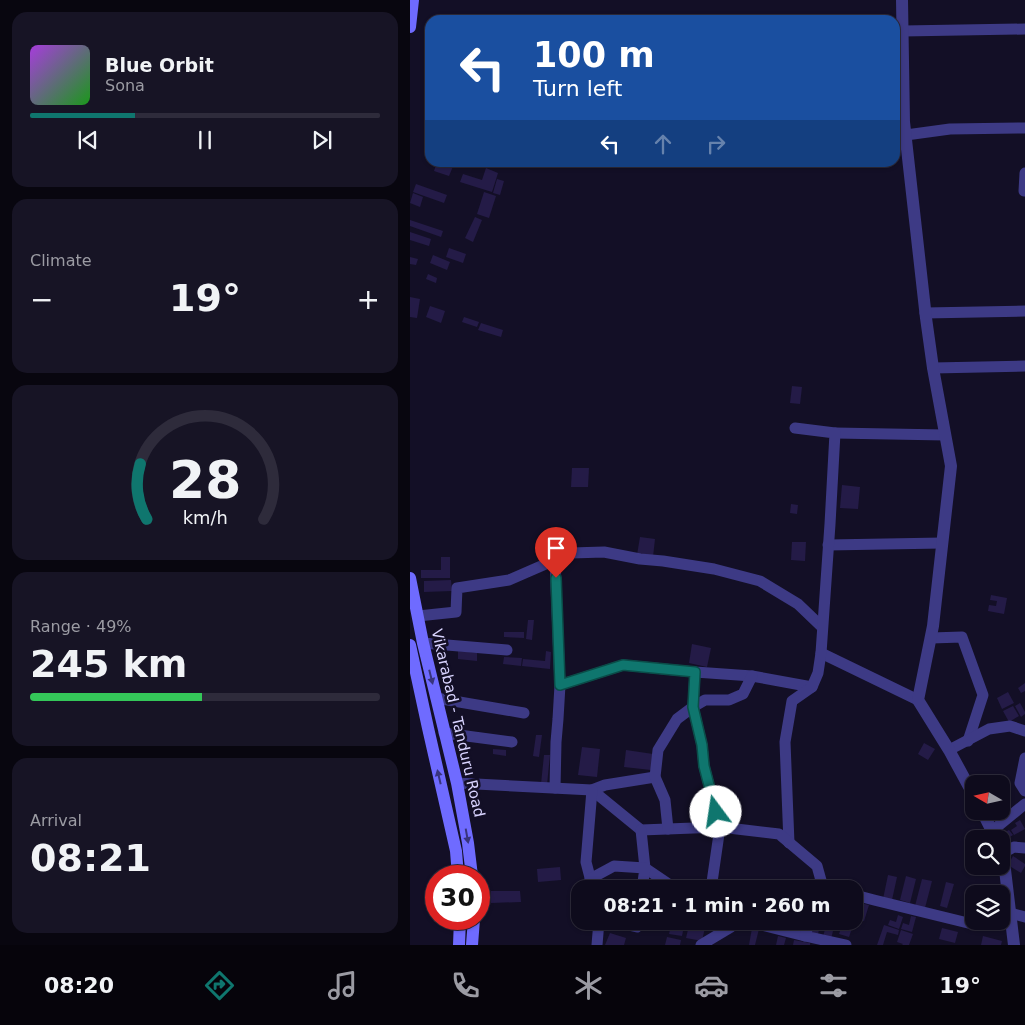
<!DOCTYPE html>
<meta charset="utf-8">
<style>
:root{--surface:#0e0b1c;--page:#171425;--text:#f1f3f6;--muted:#9b9ba3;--line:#2e2b3b;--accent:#0f766e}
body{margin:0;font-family:"DejaVu Sans",sans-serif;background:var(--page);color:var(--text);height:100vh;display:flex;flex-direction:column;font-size:19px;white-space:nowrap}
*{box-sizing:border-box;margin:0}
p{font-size:16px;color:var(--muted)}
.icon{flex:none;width:28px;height:28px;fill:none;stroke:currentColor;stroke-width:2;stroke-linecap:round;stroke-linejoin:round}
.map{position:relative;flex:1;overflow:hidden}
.details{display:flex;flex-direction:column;gap:12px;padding:12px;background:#08060f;width:410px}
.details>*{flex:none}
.hud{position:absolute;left:15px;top:15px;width:475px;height:152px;border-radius:15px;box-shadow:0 1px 4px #0004,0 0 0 1px var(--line);background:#1a4fa0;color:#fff;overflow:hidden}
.needle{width:32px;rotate:279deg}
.controls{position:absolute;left:555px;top:775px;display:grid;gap:10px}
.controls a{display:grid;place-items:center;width:45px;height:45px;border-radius:10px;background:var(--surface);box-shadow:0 1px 4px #0004,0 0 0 1px var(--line);font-size:25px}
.speed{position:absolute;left:15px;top:865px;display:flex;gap:10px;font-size:25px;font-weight:700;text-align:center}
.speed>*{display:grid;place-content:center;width:65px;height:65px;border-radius:50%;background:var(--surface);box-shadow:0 1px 4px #0004,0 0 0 1px var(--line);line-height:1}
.speed .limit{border:8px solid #d22;background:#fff;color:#111}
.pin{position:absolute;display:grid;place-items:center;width:42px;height:42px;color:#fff;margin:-51px -21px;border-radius:50% 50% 50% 0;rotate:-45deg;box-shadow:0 0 5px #0007}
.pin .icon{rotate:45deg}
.me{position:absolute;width:55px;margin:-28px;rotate:346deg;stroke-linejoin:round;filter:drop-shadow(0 0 4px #0008)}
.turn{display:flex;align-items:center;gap:18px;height:105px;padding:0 25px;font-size:22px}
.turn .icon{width:65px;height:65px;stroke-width:2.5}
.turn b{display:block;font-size:35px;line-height:42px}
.lanes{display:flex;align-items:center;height:48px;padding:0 25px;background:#0003;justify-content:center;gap:25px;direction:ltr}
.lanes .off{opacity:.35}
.big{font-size:38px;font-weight:700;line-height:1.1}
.details .widget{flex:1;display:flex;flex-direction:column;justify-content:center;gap:8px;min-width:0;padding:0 18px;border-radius:15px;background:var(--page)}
.details .dial{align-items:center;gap:0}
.dial svg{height:130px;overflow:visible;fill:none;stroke:var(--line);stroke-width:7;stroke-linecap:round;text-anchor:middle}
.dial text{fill:var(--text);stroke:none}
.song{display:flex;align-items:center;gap:15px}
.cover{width:60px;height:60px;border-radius:8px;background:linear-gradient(135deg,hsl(280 70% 55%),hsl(120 70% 35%))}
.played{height:5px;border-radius:2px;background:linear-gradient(90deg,var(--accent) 30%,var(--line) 30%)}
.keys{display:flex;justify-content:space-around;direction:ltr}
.heat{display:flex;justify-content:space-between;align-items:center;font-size:28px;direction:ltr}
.charge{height:8px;border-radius:4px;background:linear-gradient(90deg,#34c759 49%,var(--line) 0)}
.trip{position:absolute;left:161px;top:880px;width:292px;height:50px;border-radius:15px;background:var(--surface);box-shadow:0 1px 4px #0004,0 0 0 1px var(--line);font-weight:700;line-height:50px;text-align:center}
.tab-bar{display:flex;height:80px;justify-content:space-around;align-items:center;background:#06040b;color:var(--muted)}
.tab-bar .icon{width:35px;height:35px}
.tab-bar .current{color:var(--accent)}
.tab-bar b{font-size:22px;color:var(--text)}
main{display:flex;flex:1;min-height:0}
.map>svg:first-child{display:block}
.building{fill:#241b47}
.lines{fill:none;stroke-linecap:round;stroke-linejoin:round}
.minor{stroke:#3d3a85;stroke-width:11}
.tertiary{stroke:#3d3a85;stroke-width:12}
.secondary{stroke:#6f6bff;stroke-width:12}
.oneway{fill:#38347d}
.route-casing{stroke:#0a4d48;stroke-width:12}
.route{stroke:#0f766e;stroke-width:9}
.labels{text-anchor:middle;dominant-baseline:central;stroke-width:5;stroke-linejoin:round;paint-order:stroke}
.street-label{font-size:15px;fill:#d9d4ff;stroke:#130f26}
</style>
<main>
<section class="details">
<div class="widget">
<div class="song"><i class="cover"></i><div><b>Blue Orbit</b><p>Sona</p></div></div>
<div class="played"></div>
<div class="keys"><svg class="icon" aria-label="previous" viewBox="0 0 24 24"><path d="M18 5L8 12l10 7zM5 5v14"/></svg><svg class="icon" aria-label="pause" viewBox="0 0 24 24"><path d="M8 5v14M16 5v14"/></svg><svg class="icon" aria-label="next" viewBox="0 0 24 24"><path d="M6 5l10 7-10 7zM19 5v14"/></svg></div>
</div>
<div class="widget"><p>Climate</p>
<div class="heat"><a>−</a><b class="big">19°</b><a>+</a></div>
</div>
<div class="widget dial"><svg viewBox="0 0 100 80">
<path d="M14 69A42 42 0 1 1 86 69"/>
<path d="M14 69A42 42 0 0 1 10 35" stroke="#0f766e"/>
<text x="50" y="56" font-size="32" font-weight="700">28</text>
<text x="50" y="72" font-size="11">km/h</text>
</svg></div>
<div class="widget"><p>Range · 49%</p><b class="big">245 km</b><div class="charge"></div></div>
<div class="widget"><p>Arrival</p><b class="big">08:21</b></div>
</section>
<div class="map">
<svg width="615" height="945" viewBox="0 0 615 945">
<rect width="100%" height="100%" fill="#130f26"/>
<g class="building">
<polygon points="27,162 41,162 44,164 39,176 24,171"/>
<polygon points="76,168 88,173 82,192 50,182 53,174 72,180"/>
<polygon points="87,179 94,181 90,195 83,193"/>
<polygon points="6,184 37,195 34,203 3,192"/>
<polygon points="74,192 86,196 79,218 67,214"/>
<polygon points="3,193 13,197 10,207 0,203"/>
<polygon points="65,217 72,220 63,242 55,238"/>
<polygon points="0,220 33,231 31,237 0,226"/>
<polygon points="0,232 21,239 19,246 0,240"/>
<polygon points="39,248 56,254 53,263 36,257"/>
<polygon points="23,255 40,262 37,270 20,263"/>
<polygon points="0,257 8,259 6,265 0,264"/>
<polygon points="18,274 27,278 26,283 16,279"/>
<polygon points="0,297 10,299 7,318 0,317"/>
<polygon points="20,306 35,311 31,323 16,317"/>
<polygon points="54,317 69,322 67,327 52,322"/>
<polygon points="71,323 93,330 91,337 68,330"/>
<polygon points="382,386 392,387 390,404 380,403"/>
<polygon points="162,468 179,468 178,487 161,487"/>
<polygon points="432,485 450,487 448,509 430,508"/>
<polygon points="381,504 388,505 387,514 380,513"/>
<polygon points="230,537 245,539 243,557 227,555"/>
<polygon points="382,542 396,542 395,561 381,560"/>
<polygon points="31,557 40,557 40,578 11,578 11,570 31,570"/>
<polygon points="41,580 42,591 14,592 14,581"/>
<polygon points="581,595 597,598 594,614 578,611 579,605 586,606 587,601 580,600"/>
<polygon points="118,620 124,620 122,640 116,639"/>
<polygon points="94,632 114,632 114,638 94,637"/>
<polygon points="282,644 301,648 297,667 279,663"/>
<polygon points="48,651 67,653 67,661 48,659"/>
<polygon points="136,651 141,652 140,669 112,666 113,659 135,661"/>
<polygon points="94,657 112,658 111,666 93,664"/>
<polygon points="615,683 615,691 611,693 608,688"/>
<polygon points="598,692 604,703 592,709 587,698"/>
<polygon points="610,703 615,712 615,714 611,717 605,706"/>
<polygon points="603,706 609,716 599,722 593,711"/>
<polygon points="126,735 132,735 129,757 123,756"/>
<polygon points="514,743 525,749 518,760 508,754"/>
<polygon points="172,747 190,749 187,777 168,775"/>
<polygon points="83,749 96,750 96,756 83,754"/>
<polygon points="216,750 243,754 241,770 214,767"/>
<polygon points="134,755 140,755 137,785 131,784"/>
<polygon points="610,820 615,829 604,835 601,830 607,826 605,823"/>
<polygon points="599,830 603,835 591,842 588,836"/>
<polygon points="603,856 615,864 615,866 611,873 598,865"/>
<polygon points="150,867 151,880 128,882 127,869"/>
<polygon points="478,875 487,877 482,900 473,899"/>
<polygon points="496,876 506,879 500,903 490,900"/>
<polygon points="512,879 522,881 515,908 505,906"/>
<polygon points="536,882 544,884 537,908 530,906"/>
<polygon points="81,891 110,891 111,902 81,903"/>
<polygon points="451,903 459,905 454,921 447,919"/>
<polygon points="488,915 493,917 489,929 478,925 480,920 486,922"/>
<polygon points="501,916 506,917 502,932 491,929 493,923 499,925"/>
<polygon points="262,921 275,921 272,936 259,934"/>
<polygon points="280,921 296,923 292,941 276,938"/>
<polygon points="365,921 383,921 382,926"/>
<polygon points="387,921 395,921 392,931 385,928"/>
<polygon points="433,922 443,925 439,937 429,934"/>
<polygon points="404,925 410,926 407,938 401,936"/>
<polygon points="474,925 489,930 488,935 477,932 473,945 467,945"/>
<polygon points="342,928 349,929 345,945 339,945"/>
<polygon points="532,928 548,932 545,943 529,939"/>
<polygon points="415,929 423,931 421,939 413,937"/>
<polygon points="491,930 503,934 499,945 492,945 493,944 487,942"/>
<polygon points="200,933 216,938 214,945 195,945"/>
<polygon points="368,936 376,938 374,945 366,945"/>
<polygon points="573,936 592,941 591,945 571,945"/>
<polygon points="257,937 271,940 270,945 255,945"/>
<polygon points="384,940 400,943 400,945 383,945"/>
</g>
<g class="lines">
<g class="minor">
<polyline points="493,31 615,29"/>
<polyline points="496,135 540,129 615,128"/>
<polyline points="614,191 615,173"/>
<polyline points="515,313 615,311"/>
<polyline points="523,368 615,366"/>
<polyline points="425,433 535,435"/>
<polyline points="418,545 532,543"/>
<polyline points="145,560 150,685 213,665 285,672 342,676 402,687"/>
<polyline points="8,616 46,612 47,588 99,580 161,553 194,552 230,559 253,561 304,569 350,581 388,604 412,627"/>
<polyline points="521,638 552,637 573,695 558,741"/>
<polyline points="13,643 97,650"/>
<polyline points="411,653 508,700"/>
<polyline points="26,698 114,713"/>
<polyline points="34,733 102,742"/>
<polyline points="539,750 579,729 600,726 615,731"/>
<polyline points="615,758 610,783 615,791"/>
<polyline points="245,777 195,785 182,790 231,830 310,827 294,766 292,745 283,707 285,672"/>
<polyline points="47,783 182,790 176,862 183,889"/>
<polyline points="145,788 146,742 148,719 150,685"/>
<polyline points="258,829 255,800 245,777 248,750 267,719 283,707 295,700 319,700 333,694 342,676"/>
<polyline points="231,830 235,868 266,889"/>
<polyline points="582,831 615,804"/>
<polyline points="379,843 375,742 382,701 402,687 408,673 411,653 420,524 425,433 385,428"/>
<polyline points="593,853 604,847 615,848"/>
<polyline points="180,879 204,866 235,868 232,889"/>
<polyline points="301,889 310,827 369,834 407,866 412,884"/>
<polyline points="410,889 412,884 425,889"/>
<polyline points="445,895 464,900 562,924"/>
<polyline points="600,913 615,917"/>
<polyline points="201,921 227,927 228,921"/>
<polyline points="336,921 395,936"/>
<polyline points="400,921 395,936 436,945"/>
<polyline points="187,945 189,921"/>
<polyline points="291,945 321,927 321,921"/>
</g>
<g class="tertiary">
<polyline points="492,0 494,122 516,318 523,368 541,466 523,626 508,700 539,750 564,796"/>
<polyline points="572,811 586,839"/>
<polyline points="591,849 593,853 604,945"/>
</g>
<g class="secondary">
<polyline points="0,27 3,0"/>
<polyline points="0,578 13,643 47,783 58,843 62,876"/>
<polyline points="0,645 18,728 46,851 48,876"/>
<polyline points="49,945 50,919"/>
<polyline points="62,945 64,919"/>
</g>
</g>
<defs><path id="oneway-solid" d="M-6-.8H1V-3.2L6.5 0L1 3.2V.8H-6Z" transform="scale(1.25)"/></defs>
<g class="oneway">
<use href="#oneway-solid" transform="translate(21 677) rotate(76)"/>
<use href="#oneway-solid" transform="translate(29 777) rotate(-103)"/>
<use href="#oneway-solid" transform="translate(57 836) rotate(80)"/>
</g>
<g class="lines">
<defs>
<polyline id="route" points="146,578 150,685 213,665 285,672 283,707 292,745 294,766 306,812"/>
</defs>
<use href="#route" class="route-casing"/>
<use href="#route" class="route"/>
</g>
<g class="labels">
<g class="street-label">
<text transform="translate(48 723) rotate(77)">Vikarabad - Tanduru Road</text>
</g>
</g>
</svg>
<div class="controls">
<a><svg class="needle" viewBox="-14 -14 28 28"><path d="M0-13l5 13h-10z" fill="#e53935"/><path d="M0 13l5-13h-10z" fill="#9b9ba3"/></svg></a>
<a><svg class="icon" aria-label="search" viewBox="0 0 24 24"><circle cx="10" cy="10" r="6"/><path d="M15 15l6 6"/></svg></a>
<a><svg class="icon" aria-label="layers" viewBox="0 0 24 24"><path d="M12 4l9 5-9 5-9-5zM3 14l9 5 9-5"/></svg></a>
</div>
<div class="speed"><div class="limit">30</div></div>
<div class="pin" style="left:146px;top:578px;background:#d93025"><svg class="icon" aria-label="arrive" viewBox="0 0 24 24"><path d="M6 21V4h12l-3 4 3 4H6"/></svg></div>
<svg class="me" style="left:306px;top:812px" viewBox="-20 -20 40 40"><circle r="19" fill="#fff"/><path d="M0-13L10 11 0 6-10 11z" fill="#0f766e"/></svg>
<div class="trip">08:21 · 1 min · 260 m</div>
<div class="hud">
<div class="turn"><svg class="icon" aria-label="left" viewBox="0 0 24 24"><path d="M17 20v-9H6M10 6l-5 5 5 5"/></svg><div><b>100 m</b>Turn left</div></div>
<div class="lanes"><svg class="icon" aria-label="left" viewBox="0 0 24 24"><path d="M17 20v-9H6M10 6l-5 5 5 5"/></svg><svg class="icon off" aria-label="ahead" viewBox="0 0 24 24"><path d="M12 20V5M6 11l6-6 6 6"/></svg><svg class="icon off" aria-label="right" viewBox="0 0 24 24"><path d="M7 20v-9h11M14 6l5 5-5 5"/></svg></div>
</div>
</div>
</main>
<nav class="tab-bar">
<b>08:20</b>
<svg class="icon current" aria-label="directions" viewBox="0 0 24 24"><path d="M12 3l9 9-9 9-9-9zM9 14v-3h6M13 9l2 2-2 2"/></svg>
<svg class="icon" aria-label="music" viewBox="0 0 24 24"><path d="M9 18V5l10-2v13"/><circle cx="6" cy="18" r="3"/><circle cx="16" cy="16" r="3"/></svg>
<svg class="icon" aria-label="phone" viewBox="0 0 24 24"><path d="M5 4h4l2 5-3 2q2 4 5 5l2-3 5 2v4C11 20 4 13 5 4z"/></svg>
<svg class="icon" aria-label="climate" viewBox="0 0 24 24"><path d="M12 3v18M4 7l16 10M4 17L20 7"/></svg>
<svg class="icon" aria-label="car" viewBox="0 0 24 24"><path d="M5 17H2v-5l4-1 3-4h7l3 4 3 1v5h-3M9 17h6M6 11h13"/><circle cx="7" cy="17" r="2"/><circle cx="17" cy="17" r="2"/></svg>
<svg class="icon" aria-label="filters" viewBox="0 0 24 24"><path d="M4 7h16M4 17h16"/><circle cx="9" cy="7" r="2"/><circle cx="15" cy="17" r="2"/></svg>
<b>19°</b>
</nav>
